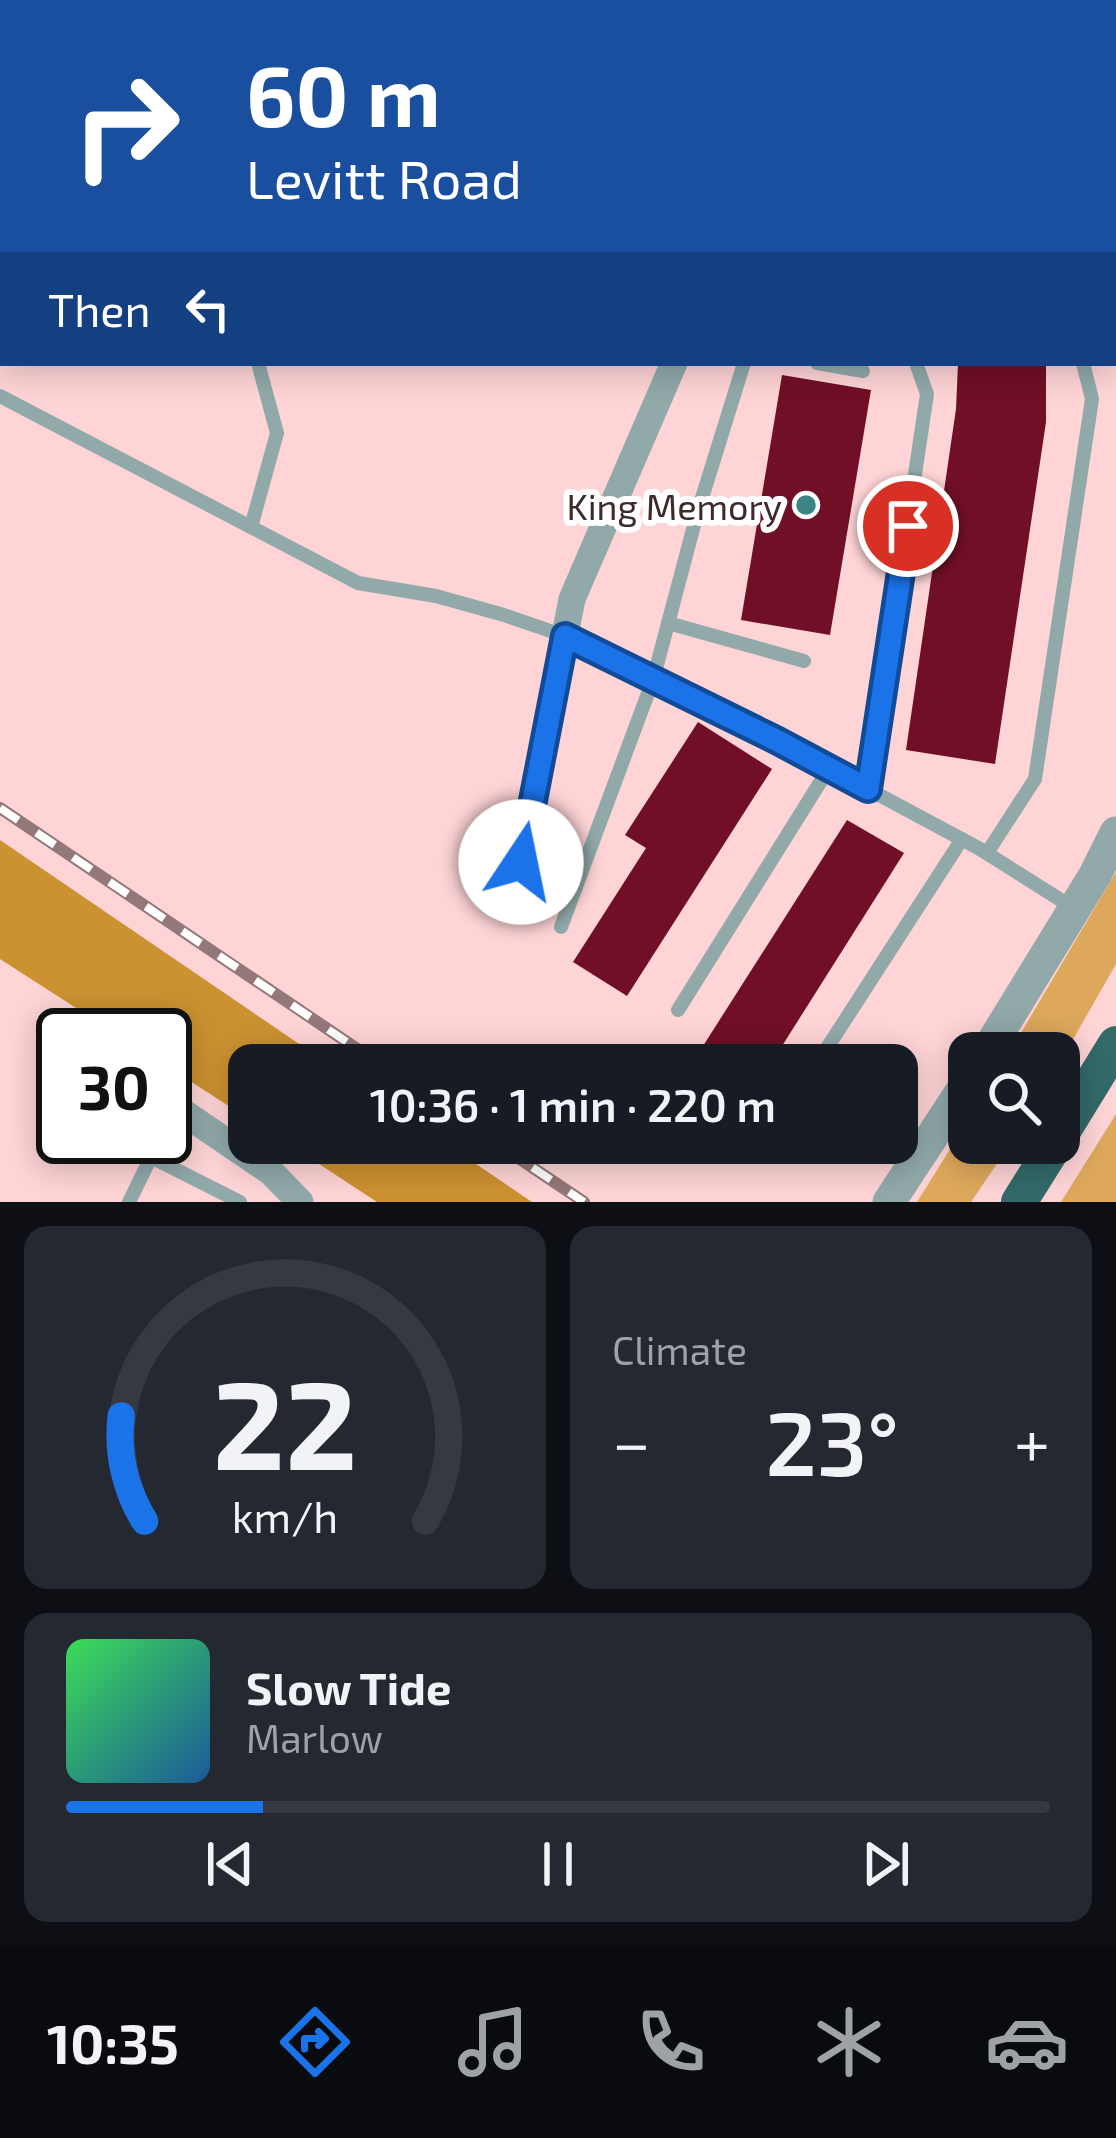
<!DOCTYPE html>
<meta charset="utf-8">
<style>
:root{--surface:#171b24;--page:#242831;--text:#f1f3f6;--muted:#9ea1a6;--line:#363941;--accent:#1a73e8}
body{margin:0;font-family:"Exo 2",sans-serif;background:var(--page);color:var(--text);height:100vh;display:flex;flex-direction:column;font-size:45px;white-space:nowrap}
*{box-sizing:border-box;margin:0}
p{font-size:39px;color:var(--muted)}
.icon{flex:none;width:66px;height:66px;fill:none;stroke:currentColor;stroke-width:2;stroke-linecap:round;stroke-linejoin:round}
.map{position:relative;height:1202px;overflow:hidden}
.drawer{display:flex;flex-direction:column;gap:24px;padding:24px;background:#0d0f14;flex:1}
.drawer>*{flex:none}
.guide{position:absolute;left:0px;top:0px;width:1116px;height:366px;box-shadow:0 6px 30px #0003;background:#1a4fa0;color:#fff;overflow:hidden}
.tools{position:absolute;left:948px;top:1032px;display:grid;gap:24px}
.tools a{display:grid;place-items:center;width:132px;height:132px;border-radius:24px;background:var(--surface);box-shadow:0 6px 30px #0003;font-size:60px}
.speed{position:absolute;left:36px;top:1008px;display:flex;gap:24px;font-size:60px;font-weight:700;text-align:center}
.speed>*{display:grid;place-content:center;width:156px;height:156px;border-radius:50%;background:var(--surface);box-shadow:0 6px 30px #0003;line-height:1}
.speed .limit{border:6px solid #111;border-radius:18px;background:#fff;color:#111}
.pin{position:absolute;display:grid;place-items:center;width:102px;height:102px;color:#fff;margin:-51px;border:6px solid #fff;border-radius:50%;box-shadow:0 3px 12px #0007}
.me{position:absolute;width:132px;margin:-66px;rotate:11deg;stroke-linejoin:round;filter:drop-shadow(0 0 9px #0008)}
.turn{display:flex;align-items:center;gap:42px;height:252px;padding:0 48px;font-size:54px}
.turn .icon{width:156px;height:156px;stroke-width:2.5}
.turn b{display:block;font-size:84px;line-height:102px}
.then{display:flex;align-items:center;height:114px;padding:0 48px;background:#0003;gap:24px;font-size:45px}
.big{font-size:90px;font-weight:600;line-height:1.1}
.drawer .tile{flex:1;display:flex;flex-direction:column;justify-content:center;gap:18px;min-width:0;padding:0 42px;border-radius:24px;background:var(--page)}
.drawer .dial{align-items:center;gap:0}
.dial svg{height:312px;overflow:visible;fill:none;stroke:var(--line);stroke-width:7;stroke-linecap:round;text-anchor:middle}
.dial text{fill:var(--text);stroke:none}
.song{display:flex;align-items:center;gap:36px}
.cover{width:144px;height:144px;border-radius:18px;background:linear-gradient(135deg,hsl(130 70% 55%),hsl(210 70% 35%))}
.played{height:12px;border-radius:6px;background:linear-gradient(90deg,var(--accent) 20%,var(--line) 20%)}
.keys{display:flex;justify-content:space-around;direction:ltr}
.heat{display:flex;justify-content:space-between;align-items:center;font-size:66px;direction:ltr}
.drawer .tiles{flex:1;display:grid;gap:24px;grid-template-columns:1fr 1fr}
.tile:last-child{grid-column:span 2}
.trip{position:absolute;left:228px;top:1044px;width:690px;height:120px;border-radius:24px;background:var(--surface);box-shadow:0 6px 30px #0003;font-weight:600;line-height:120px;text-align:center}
.tabs{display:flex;height:192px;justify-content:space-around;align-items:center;background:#090b0e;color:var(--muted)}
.tabs .icon{width:84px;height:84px}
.tabs .active{color:var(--accent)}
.tabs b{font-size:54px;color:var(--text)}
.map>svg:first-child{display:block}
.green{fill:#dda85c}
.forest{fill:#cc9130}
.building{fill:#710f26}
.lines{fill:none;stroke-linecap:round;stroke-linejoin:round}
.service{stroke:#91a9a9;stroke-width:14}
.minor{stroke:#91a9a9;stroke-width:27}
.tertiary{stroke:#91a9a9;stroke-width:33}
.motorway{stroke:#326a69;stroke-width:36}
.rail-casing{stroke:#947778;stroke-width:12}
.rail{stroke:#fff;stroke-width:8;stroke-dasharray:22;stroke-linecap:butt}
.route-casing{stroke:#114b97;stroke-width:30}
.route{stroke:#1a73e8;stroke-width:21}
.poi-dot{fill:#3d8585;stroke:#fff;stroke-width:4.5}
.labels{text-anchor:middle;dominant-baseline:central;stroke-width:12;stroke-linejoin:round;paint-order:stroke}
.poi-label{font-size:36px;fill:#3d2a2b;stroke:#fff;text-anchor:end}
</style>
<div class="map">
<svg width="1116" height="1202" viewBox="0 0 1116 1202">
<rect width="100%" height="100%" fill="#fed4d6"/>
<g class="green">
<polygon points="1116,872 1116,964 1059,1064 1059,1053 1009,1053"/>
<polygon points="1116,1114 1116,1202 1061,1202"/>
<polygon points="969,1119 969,1143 1011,1143 971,1202 917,1202"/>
</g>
<g class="forest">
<polygon points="0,840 330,1065 249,1065 249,1119 165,1065 165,1035 118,1035 0,959"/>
<polygon points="287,1143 445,1143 532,1202 377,1202"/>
</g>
<g class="building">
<polygon points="958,363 1046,363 1046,422 995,764 906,750 956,409"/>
<polygon points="782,375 871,390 830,635 741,620"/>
<polygon points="698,722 772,769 627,996 573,962 646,848 625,835"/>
<polygon points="847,820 904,853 770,1065 734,1065 703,1046"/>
</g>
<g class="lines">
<g class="service">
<polyline points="316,0 320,3"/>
<polyline points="0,69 3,72"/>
<polyline points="817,363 863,371"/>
<polyline points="0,396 358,583 436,596 504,615 565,636 829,768 980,849 1075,909"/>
<polyline points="251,527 277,433 258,363"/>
<polyline points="668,623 804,661"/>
<polyline points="868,789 927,394 916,363"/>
<polyline points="987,853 1035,779 1092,399 1083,363"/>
<polyline points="561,927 653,680 697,514 744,363"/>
<polyline points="678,1010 829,768"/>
<polyline points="816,1065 962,839"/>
<polyline points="129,1202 151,1157 240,1202"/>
</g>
<g class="minor">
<polyline points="834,3 836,0"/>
<polyline points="521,862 572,599 674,363"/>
<polyline points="58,1028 68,1035"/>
<polyline points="165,1100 271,1172 300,1202"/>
</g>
<g class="tertiary">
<polyline points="1031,0 1033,3"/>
<polyline points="1113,132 1116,138"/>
<polyline points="986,1053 1095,875 1116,833"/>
<polyline points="889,1202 969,1080"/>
</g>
<g class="motorway">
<polyline points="1059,1137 1116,1044"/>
<polyline points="1019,1202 1056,1143"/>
</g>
<defs>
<g id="rail">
<polyline points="0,808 381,1065"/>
<polyline points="496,1143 584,1202"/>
</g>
</defs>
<use href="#rail" class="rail-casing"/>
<use href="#rail" class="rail"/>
</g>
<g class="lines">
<defs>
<polyline id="route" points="521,862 565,636 776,740 868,789 908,526"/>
</defs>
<use href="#route" class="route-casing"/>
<use href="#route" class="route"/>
</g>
<circle class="poi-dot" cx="806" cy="505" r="12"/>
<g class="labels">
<g class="poi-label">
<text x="782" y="505">King Memory</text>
</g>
</g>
</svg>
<div class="tools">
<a><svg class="icon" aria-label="search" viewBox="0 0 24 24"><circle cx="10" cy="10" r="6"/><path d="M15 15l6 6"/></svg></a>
</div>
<div class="speed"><div class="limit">30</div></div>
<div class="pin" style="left:908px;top:526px;background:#d93025"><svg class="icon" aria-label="arrive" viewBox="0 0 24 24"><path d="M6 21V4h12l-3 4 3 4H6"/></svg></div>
<svg class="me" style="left:521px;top:862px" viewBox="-20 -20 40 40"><circle r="19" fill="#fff"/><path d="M0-13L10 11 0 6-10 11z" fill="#1a73e8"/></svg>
<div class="trip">10:36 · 1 min · 220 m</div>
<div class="guide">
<div class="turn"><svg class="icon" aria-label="right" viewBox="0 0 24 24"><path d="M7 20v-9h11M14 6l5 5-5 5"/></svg><div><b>60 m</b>Levitt Road</div></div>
<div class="then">Then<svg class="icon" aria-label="left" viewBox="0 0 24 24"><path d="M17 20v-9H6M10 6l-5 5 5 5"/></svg></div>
</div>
</div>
<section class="drawer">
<div class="tiles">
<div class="tile dial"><svg viewBox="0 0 100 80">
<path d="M14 69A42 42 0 1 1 86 69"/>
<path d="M14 69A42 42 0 0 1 8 42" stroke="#1a73e8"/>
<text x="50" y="56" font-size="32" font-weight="700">22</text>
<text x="50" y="72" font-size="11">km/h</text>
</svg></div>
<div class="tile"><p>Climate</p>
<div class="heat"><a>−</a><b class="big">23°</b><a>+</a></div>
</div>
<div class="tile">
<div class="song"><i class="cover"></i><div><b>Slow Tide</b><p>Marlow</p></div></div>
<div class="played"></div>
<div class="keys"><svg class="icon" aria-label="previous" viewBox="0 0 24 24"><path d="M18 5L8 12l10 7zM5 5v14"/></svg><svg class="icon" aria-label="pause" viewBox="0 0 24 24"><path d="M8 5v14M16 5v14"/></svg><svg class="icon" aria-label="next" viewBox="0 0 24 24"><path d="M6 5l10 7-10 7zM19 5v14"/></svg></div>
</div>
</div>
</section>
<nav class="tabs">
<b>10:35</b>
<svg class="icon active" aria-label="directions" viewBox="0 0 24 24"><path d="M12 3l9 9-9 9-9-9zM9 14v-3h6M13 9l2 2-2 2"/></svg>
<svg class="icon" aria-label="music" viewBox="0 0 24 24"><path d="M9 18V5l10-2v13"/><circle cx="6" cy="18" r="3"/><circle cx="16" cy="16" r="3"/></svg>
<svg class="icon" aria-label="phone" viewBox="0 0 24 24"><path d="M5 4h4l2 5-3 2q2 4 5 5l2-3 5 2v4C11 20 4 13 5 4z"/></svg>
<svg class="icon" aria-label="climate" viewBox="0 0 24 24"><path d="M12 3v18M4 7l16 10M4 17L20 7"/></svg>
<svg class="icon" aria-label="car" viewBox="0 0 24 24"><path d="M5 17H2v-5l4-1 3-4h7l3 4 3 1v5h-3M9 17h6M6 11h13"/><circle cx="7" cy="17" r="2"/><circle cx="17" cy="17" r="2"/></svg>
</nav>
